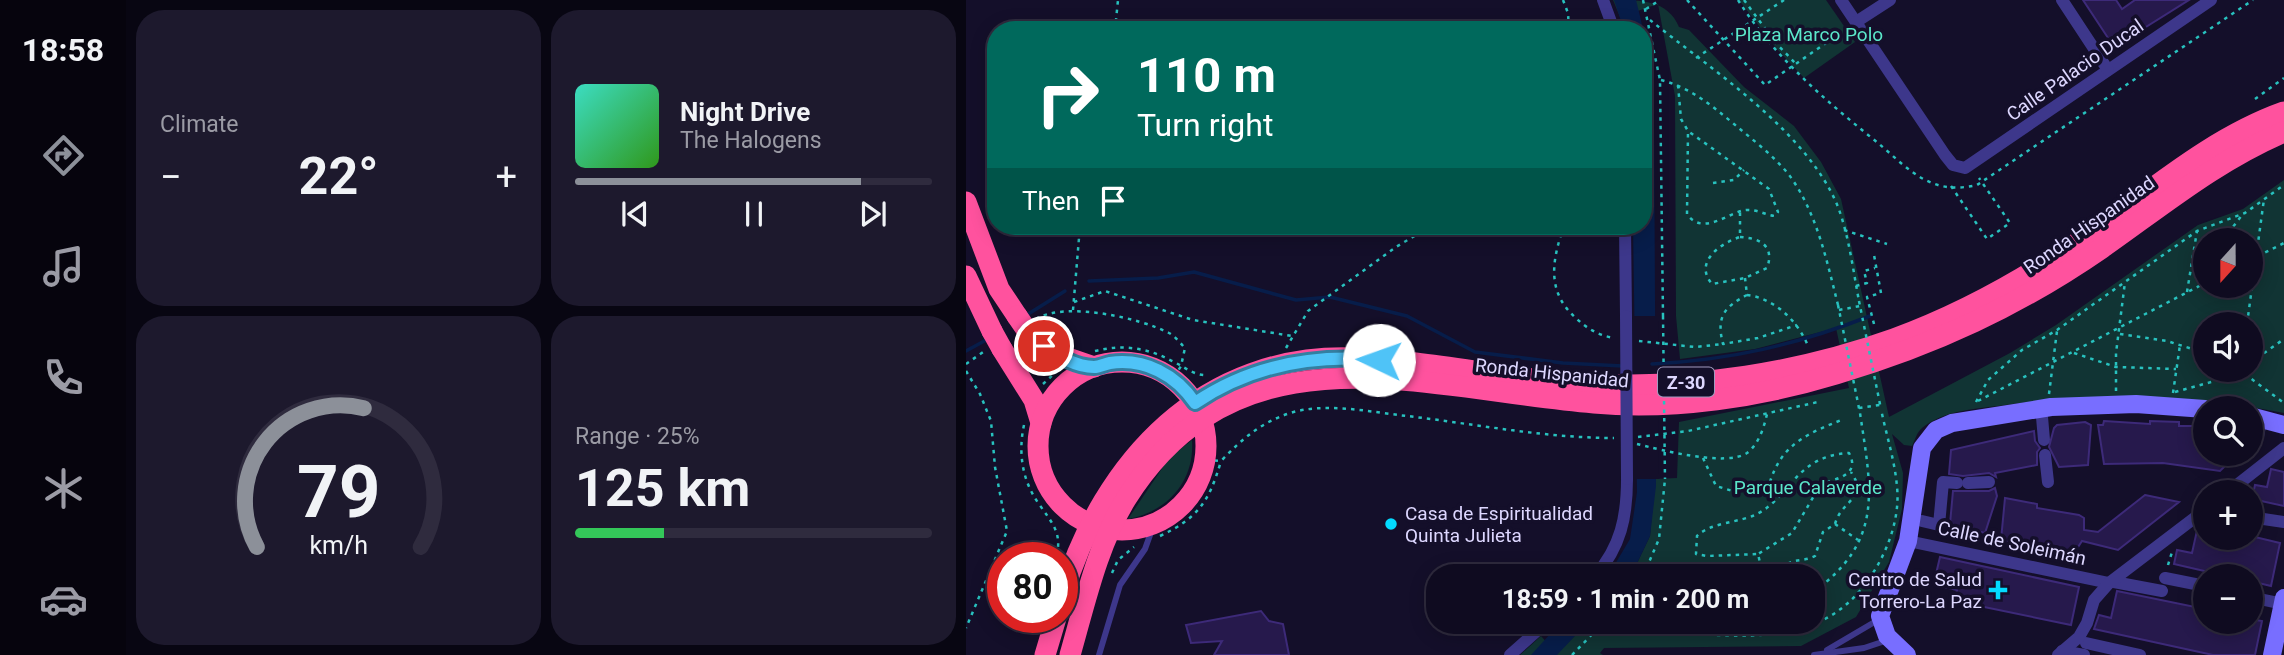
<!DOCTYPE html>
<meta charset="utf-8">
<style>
:root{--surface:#0f0b20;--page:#1d192d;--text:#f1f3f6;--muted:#9b9ba5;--line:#2f2b3e;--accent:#8c9099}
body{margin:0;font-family:Roboto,sans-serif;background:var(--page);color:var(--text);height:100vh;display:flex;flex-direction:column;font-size:26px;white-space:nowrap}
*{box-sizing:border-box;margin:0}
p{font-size:23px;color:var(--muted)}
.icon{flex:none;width:38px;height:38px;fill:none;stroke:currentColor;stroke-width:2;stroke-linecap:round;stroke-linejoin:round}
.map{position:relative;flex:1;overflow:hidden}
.panel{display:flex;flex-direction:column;gap:10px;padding:10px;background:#080612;width:840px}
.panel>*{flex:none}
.banner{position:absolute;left:21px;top:21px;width:665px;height:214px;border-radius:28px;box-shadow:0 4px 18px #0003,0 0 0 2px var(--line);background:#00695c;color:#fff;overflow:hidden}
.needle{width:46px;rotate:201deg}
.tools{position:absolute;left:1227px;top:228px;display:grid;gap:14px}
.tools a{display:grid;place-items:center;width:70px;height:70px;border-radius:50%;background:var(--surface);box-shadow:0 4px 18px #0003,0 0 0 2px var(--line);font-size:35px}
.speed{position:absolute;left:21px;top:542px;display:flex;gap:14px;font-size:35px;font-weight:700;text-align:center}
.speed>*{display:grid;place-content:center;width:91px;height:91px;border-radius:50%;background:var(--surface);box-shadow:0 4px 18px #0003,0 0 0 2px var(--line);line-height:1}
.speed .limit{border:10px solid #d22;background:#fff;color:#111}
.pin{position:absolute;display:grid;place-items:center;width:60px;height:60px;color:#fff;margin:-30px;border:4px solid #fff;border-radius:50%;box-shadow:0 2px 7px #0007}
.me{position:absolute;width:77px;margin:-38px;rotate:273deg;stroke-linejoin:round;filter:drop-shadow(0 0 5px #0008)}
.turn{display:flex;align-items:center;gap:24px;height:147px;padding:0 35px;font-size:32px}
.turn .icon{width:91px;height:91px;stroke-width:2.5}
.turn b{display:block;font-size:49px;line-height:60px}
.then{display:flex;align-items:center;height:66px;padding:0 35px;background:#0003;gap:14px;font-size:26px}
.big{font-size:52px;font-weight:700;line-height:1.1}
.panel .tile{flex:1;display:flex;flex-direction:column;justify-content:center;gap:10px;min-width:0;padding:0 24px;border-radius:28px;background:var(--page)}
.panel .dial{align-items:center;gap:0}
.dial svg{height:182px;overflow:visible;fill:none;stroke:var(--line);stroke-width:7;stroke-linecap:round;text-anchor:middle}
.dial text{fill:var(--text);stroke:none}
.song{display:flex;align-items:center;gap:21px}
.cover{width:84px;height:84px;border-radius:10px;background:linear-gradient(135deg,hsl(170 70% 55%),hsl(110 70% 35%))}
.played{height:7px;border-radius:4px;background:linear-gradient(90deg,var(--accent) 80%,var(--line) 80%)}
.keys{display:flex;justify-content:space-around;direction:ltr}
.heat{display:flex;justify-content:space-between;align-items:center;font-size:38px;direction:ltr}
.charge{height:10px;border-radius:5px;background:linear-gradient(90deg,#34c759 25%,var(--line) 0)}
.panel .tiles{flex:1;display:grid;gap:10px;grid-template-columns:repeat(2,1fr)}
.trip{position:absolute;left:460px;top:564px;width:399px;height:70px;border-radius:28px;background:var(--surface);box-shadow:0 4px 18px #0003,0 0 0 2px var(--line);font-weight:700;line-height:70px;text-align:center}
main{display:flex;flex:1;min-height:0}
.dock{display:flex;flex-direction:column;width:126px;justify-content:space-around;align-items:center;background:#06040d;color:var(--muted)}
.dock .icon{width:49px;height:49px}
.dock .active{color:var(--accent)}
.dock b{font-size:32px;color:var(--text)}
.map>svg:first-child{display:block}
.green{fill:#113434;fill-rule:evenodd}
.water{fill:#071d4a}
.pier{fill:#140f2a}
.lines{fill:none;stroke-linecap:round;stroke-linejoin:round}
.stream{stroke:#071d4a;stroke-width:3.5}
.building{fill:#26194c;stroke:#3d2a79;stroke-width:2}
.path{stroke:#28c2bf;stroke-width:2.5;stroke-dasharray:3.5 5;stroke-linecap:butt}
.lane{stroke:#3d378b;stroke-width:6}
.street{stroke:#3d378b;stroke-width:12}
.secondary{stroke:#786eff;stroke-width:18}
.highway{stroke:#ff529e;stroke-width:21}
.path-bridge{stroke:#28c2bf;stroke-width:2.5;stroke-dasharray:3.5 5;stroke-linecap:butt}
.street-bridge{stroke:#3d378b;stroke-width:12}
.highway-bridge{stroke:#ff529e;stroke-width:21}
.route-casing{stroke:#337fa1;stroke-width:18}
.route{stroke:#4fc3f7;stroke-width:12}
.poi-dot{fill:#03dbff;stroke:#140f2a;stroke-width:2.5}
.labels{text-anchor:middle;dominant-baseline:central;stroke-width:7;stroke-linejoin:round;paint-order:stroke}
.shield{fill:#140f2a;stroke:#a19bbf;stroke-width:2}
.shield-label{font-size:18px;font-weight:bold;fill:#ddd7ff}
.park-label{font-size:19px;fill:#5be7ca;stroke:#140f2a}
.street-label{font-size:19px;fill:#ddd7ff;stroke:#140f2a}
.poi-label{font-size:19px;fill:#ddd7ff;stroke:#140f2a;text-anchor:start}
</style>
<main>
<nav class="dock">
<b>18:58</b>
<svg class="icon active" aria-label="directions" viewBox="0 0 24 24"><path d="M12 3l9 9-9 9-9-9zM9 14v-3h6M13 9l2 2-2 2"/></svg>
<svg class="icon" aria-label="music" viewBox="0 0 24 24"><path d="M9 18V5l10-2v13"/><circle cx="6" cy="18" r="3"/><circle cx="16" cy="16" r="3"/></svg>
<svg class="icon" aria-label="phone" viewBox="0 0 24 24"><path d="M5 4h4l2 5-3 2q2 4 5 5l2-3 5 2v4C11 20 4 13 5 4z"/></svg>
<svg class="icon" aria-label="climate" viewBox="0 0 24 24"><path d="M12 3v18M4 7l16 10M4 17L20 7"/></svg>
<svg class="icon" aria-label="car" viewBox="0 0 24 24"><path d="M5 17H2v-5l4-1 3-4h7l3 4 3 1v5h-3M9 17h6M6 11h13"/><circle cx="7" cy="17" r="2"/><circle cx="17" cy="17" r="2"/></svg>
</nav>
<section class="panel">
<div class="tiles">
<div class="tile"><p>Climate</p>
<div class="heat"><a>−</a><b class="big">22°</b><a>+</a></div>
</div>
<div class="tile">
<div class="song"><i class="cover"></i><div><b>Night Drive</b><p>The Halogens</p></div></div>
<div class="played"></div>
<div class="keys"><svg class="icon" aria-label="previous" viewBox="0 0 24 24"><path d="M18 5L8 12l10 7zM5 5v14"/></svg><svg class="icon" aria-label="pause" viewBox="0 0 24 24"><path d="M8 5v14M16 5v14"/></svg><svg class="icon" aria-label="next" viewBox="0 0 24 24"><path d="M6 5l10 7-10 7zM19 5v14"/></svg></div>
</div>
<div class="tile dial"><svg viewBox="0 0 100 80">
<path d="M14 69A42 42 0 1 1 86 69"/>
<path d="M14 69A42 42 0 0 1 61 8" stroke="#8c9099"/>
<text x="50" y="56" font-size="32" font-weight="700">79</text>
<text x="50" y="72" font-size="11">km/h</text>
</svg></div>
<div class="tile"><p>Range · 25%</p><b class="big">125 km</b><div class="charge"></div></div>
</div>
</section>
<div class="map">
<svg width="1318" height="655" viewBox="0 0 1318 655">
<rect width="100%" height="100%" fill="#140f2a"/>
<g class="green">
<path d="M 647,0 C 675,0 702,0 713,27 L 723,30 L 778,87 L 828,126 L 855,162 L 875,199 L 923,417 L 1044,353 L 1090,325 L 1232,225 L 1277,209 L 1318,180 L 1318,413 C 1223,394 1128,392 1032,406 C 1007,409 977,411 956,428 C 951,432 949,440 946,446 L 938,445 L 926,434 L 937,473 L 936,509 L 923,562 L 890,617 L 835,646 L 638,648 L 634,653 L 637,655 L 554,655 L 575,636 L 591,654 L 623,621 L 847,621 L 847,576 L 665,576 L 684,536 L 689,479 L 711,478 L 713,422 L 883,388 L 870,328 L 789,349 L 714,359 L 710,316 L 709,96 L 692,4 L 654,17 ZM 1239,240 L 1284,240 L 1284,285 L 1239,285 ZM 1239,324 L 1284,324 L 1284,369 L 1239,369 Z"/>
<polygon points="773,0 860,0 889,42 838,78 811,49"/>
<path d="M 226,440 C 229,481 201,512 162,519 L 203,458 Z"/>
</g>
<g class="water">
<path d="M 648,0 L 670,0 C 680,38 686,74 688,113 L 690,486 L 684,536 L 665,576 L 642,576 L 664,539 L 671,492 L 667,226 L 677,226 L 677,30 L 658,30 Z"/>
<polygon points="596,621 623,621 591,655 565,655"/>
</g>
<polygon class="pier" points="664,316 692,316 693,479 665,479"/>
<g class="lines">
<g class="stream">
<polyline points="123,281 192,278 228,272 330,300 364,297 441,316 509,352 597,363 657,366"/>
<polyline points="59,316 99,291"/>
<polyline points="0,351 22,339"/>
<path d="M 686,364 C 765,360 830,345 904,316"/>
</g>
</g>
<g class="building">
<polygon points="1117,0 1150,0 1156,9 1169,0 1223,0 1148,47"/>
<polygon points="1138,421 1184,424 1184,421 1213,422 1213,426 1239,426 1239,453 1260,453 1258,467 1254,471 1197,463 1138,464 1132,425 1137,425"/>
<polygon points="1119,422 1125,425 1122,465 1093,467 1083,447 1088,428 1091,425"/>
<polygon points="1068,431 1069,441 1074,448 1071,452 1071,465 1029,473 1030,477 1023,473 997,476 983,474 985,450"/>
<polygon points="1305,469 1318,472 1318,506 1286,499 1289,485 1301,487"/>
<polygon points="1029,488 1031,496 1019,533 984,524 987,491 1023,491"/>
<polygon points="1179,495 1213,502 1152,550 1116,541 1107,555 1080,550 1080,546 1064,543 1063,546 1035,540 1039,498 1071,504 1071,508 1113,515 1118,518 1118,530 1132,532"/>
<polygon points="1239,521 1239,537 1289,537 1314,543 1305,586 1284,581 1284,576 1260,576 1208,564 1211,550 1226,553 1232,526"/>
<polygon points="974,557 1113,587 1105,625 994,602 989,599 991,590 978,587 980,576 970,574"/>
<polygon points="1151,591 1239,609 1239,621 1284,621 1284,619 1296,621 1289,655 1247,655 1128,629 1133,615 1145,618"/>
<polygon points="295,611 303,621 317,624 323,655 248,655 256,641 225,643 220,625"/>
</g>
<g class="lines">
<g class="path">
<polyline points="597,0 602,13 603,30"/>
<polyline points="677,0 694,80 697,316"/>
<polyline points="721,0 799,85 879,30"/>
<path d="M 772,0 C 808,57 860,101 912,143 C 929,157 947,177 969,184 C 982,189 998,188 1011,185 L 1287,0"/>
<polyline points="778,0 809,42 830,64"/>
<polyline points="680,9 694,0"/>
<path d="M 684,20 C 746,70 842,132 872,207 C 883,236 887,270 893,301"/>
<polyline points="149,30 152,0"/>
<polyline points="730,58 818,0"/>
<path d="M 695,80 C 725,88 745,105 768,124 C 788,141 811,158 826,179 C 852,217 861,262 872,305"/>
<path d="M 712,85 L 715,119 L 722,131 L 721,214 C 737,237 762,212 780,210 C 791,209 799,215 809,216 L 812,212 L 803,189 L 722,131"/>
<polyline points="1289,99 1318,78"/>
<polyline points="747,183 768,180 778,170"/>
<polyline points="985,186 1021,239 1044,223 1013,178"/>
<path d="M 598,226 C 586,260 580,292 610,318 C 621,329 634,336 649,338"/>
<polyline points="878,230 921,244"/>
<path d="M 774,237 C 794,238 809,246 801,268 L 779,278 L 746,284 C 727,262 755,243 774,237 L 774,211"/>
<polyline points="1257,240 1276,215"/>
<polyline points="1284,260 1318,243"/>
<path d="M 779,278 L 781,295 C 758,307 750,317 757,344 L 792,338 L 831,325"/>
<polyline points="890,286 901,283 898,271 909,268"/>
<polyline points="1221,292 1231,231"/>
<path d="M 781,295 C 808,298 832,321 842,346"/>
<polyline points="108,302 139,291 227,320 326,336"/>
<polyline points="107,310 114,226"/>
<polyline points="873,310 894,306"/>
<path d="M 70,319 C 100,301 174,318 203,333 C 209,336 214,343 219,348 L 215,366 L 207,379"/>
<polyline points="908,324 901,297 915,293 908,255"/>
<polyline points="1281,324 1298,199"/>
<polyline points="1154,334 1201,341 1239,353"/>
<polyline points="673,341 729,347 757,344"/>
<polyline points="320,348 342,311 430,247 465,226"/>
<path d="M 129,351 C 157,344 182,348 206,361 C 219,367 228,376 242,375"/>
<polyline points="1108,353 1150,367 1210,369"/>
<polyline points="1284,363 1318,339"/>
<polyline points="0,364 20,350"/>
<polyline points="1272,369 1318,403"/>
<polyline points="0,371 14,394 25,421 29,467 41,531 0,628"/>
<polyline points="77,384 90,372"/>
<polyline points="1150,391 1150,353 1159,282"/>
<polyline points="1209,392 1260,378 1275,369"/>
<polyline points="1207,393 1214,345"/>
<polyline points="1083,394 1091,331"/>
<polyline points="1012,401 1239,283"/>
<polyline points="1010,402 1022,380 1056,350 1091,330 1231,231 1279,213 1318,185"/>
<polyline points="893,408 914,405"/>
<path d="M 58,425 C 52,452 56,481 73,504 C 86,523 97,533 90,558"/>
<polyline points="672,437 722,431 852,402"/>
<path d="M 671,444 C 695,450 760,467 781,453 C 793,444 798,427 801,414"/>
<polyline points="737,458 750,486 770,492 804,482 811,496"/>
<path d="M 240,460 L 255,461 C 276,439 294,423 324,413 C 360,402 404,412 441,416 C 509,424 579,438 648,438"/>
<path d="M 804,482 C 816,443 843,433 878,419"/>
<polyline points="869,524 892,540"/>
<path d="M 194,536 C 232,518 243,502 255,461"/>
<polyline points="1202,565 1206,552"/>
<polyline points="146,573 152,560 168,547"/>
<polyline points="677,576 693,539 699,479"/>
<path d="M 790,576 L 795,567 L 792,554 L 741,556 L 730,554 L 731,536 C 745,522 773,523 791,514 C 826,496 829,456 883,453 C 895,475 870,479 855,484 L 826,533 L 792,554"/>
<path d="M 800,576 C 811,574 812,569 821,564 C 829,559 840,561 849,556 L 857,532 L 869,524 C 874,506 888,503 893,486 L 885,472"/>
<path d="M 847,592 C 919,541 905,488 894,413"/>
<polyline points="847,598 859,618"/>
<path d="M 632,628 C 666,630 699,632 733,634 C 806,638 868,639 910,568 C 924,545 934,514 931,487 C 929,461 920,434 915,409"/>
<polyline points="606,655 639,621"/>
</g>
<g class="lane">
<polyline points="1295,437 1298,421"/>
<polyline points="861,650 912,620"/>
<polyline points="133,655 154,585 179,549 188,524"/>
<polyline points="848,655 898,648 922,640"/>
</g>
<g class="street">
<polyline points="637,0 648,30"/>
<polyline points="875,0 979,155 987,165 999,168 1245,0"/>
<polyline points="1096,0 1142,70"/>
<polyline points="890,22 924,0"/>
<polyline points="659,226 660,316"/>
<polyline points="1076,417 1078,440"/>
<polyline points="1079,455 1082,482"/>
<polyline points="1002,483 1023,482"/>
<polyline points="1262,492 1318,448"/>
<polyline points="1284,517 1318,522"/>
<polyline points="956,521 973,525 977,482 991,483"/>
<polyline points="942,541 1143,583"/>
<path d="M 629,576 C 655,547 661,516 661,479"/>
<polyline points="1199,578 1239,586"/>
<polyline points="1148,582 1196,591"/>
<polyline points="1284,597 1317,604"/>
<polyline points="1120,643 1174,655"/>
<polyline points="1096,651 1118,655"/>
<polyline points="544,655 582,621"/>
<polyline points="1092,655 1113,637 1121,623 1128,600 1143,583 1239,510"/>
</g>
<g class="secondary">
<polyline points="1284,416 1318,425"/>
<polyline points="941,655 921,636 914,616 942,541 956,448 970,430 986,423 1085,407 1170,404 1239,409"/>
<polyline points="1306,655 1318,598"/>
</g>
<g class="highway">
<polyline points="0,202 33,289 51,316"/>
<polyline points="0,276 26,331"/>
<polyline points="62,332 87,353 128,367"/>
<polyline points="36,349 68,400 75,423"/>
<circle cx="156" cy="446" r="84"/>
<path d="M 96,597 C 137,460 238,352 389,358 C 470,361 548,381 628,384 C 729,389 833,373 928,339 C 996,314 1061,278 1121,236 C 1184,192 1245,138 1318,112"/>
<polyline points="79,655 90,618"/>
<path d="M 104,655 C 119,603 131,546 160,499 C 273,320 457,389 628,403 C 708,410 794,397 870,374 C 968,345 1052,306 1136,248 C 1196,206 1250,161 1318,132"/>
</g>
<g class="path-bridge">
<polyline points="893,301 915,409"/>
<polyline points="872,305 894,413"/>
<polyline points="697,316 699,479"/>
</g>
<polyline class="street-bridge" points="660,316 661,479"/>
<g class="highway-bridge">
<polyline points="51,316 62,332"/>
<polyline points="26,331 36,349"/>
</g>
</g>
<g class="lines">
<defs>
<path id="route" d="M 78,346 C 91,356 111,367 128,367 C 133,367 139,364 144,363 C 179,358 210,375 229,403 C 285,365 347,354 413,360"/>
</defs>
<use href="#route" class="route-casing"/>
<use href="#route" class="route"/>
</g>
<g class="poi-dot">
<circle cx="425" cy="524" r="7"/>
<path d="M1028.5 579.5h7v7h7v7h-7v7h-7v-7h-7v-7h7z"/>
</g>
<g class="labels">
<rect class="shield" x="692" y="367.5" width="56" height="29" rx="5"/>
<g class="shield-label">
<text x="720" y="382">Z-30</text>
</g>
<g class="park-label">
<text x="843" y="34">Plaza Marco Polo</text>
<text x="842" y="487">Parque Calaverde</text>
</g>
<g class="street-label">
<text transform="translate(1109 70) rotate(-35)">Calle Palacio Ducal</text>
<text transform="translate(1123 225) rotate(-35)">Ronda Hispanidad</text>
<text transform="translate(586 373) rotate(6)">Ronda Hispanidad</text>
<text transform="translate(1046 543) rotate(12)">Calle de Soleimán</text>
</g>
<g class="poi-label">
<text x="439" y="513">Casa de Espiritualidad<tspan x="439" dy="22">Quinta Julieta</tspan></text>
<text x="1016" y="579" text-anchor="end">Centro de Salud<tspan x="1016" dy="22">Torrero-La Paz</tspan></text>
</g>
</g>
</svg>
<div class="tools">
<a><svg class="needle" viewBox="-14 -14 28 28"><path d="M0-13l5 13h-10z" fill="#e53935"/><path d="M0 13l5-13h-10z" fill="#9b9ba5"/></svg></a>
<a><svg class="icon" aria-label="sound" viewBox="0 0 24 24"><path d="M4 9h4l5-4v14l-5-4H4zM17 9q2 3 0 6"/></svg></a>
<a><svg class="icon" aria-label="search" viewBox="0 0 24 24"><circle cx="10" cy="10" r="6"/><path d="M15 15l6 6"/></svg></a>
<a>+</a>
<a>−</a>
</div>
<div class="speed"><div class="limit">80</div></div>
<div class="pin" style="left:78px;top:346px;background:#d93025"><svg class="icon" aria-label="arrive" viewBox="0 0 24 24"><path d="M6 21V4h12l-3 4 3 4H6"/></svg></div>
<svg class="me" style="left:413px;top:360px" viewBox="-20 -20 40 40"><circle r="19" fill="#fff"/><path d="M0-13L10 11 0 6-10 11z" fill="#4fc3f7"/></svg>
<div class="trip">18:59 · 1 min · 200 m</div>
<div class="banner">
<div class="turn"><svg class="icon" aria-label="right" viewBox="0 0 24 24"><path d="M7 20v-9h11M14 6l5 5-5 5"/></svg><div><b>110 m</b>Turn right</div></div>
<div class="then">Then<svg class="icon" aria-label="arrive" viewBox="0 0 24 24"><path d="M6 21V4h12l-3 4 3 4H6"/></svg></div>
</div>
</div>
</main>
